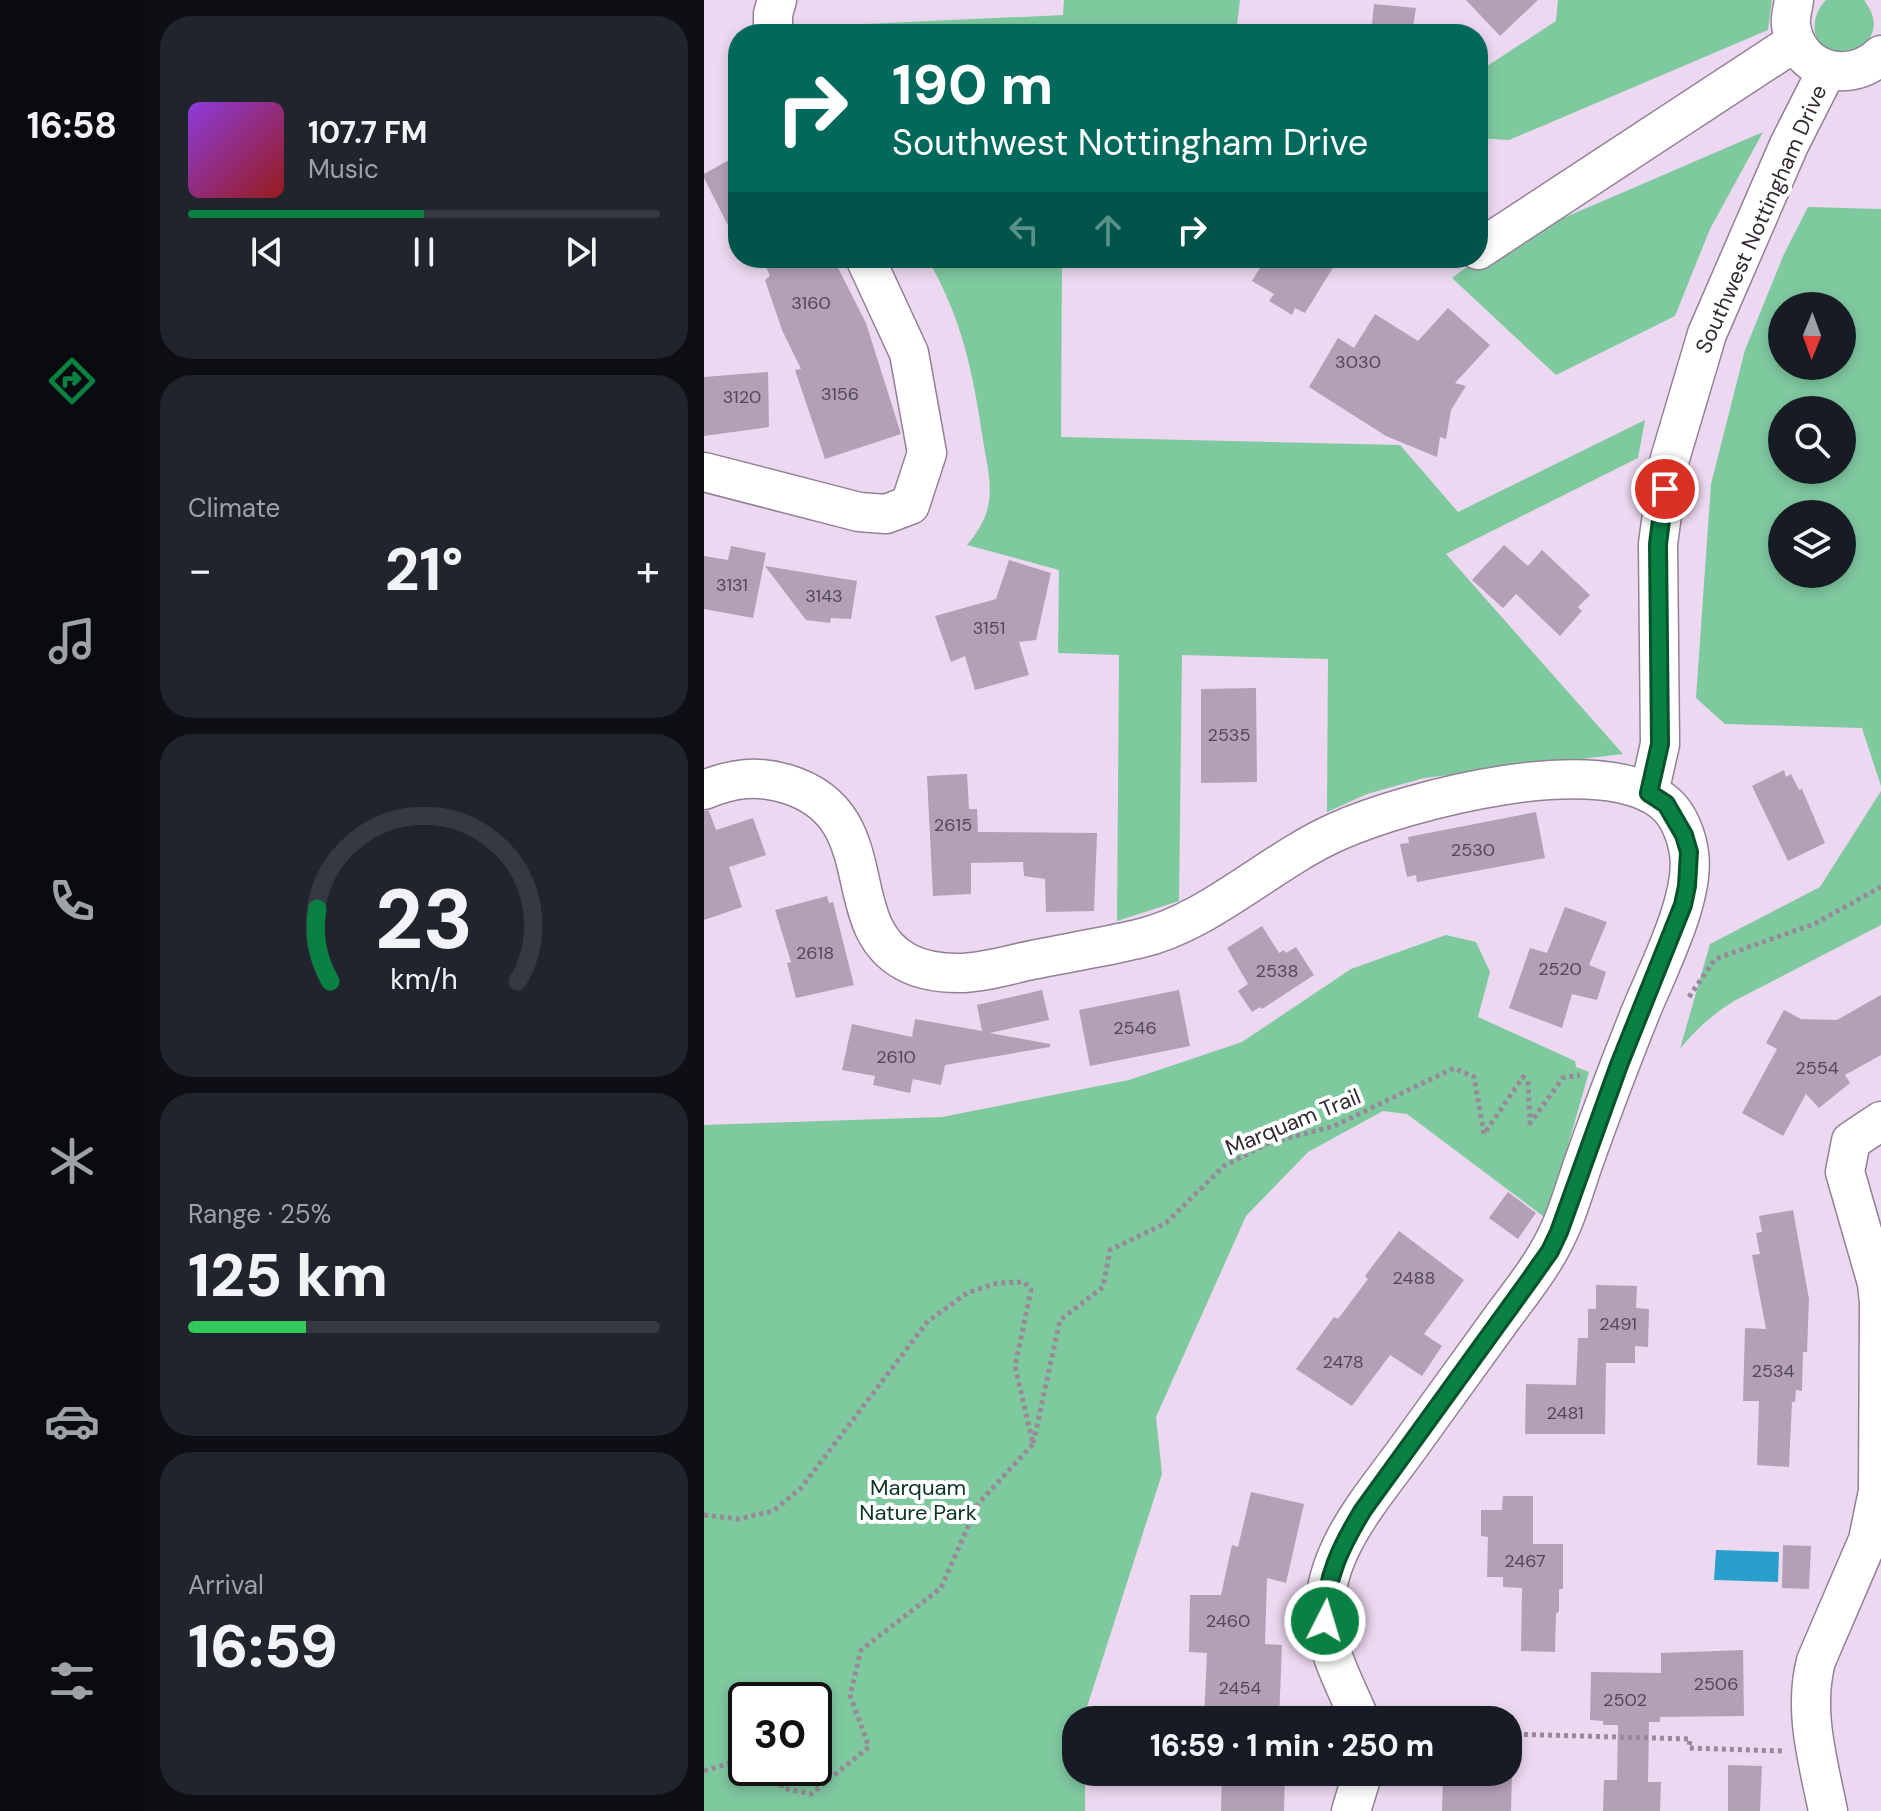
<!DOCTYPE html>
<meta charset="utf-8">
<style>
:root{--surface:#171b24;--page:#20242c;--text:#f1f3f6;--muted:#9ea1a6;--line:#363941;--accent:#0b8043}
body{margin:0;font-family:"DM Sans",sans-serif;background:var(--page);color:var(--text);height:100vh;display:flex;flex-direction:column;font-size:30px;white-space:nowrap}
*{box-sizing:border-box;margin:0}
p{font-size:26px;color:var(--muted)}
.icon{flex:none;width:44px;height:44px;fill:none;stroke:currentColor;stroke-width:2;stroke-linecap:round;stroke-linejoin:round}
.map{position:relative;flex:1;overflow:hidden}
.panel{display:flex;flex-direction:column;gap:16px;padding:16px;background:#0d0f14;width:560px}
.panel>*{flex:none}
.top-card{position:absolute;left:24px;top:24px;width:760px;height:244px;border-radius:32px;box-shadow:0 4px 12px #0003;background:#00695c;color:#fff;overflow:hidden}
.needle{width:52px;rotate:181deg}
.tools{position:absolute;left:1064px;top:292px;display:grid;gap:16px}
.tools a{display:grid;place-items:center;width:88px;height:88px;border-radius:50%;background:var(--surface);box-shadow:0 4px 12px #0003;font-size:40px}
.speed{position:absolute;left:24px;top:1682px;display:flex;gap:16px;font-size:40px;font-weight:700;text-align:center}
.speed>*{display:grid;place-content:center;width:104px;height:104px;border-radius:50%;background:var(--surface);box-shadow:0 4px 12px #0003;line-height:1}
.speed .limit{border:4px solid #111;border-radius:12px;background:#fff;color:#111}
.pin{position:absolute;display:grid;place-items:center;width:68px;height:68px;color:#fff;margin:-34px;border:4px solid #fff;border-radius:50%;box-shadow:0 2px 8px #0007}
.me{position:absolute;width:88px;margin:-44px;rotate:5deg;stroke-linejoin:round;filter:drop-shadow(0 0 6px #0008)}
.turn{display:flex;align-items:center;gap:28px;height:168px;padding:0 32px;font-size:36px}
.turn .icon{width:104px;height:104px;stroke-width:2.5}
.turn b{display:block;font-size:56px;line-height:68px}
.lanes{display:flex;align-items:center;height:76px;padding:0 32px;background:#0003;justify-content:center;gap:40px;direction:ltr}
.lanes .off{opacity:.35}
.big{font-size:60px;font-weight:800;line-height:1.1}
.panel .tile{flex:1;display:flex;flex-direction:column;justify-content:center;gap:12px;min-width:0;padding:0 28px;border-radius:32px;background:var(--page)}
.panel .dial{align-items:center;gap:0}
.dial svg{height:208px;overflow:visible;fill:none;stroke:var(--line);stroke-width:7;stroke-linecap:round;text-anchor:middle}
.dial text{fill:var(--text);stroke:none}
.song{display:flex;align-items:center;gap:24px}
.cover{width:96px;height:96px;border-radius:12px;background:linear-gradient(135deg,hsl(270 70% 55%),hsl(0 70% 35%))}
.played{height:8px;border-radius:4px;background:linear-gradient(90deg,var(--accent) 50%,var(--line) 50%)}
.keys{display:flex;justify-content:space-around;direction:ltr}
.heat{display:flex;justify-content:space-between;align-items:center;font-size:44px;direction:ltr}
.charge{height:12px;border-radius:6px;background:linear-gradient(90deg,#34c759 25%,var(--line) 0)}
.trip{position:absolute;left:358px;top:1706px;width:460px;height:80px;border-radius:32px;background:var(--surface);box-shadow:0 4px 12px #0003;font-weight:800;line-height:80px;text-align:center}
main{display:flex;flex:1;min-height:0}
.dock{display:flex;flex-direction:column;width:144px;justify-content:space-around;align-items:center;background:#090b0e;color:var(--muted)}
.dock .icon{width:56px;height:56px}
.dock .current{color:var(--accent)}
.dock b{font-size:36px;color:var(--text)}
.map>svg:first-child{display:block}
.green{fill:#7fc99f;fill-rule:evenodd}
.water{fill:#28a0cb}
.building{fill:#b3a0b7}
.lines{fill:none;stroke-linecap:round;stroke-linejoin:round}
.minor-casing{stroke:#938196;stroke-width:41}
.path{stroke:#97899a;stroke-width:5;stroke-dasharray:4 4;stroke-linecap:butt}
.minor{stroke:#fff;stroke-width:38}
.route-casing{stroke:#07532c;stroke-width:20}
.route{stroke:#0b8043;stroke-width:14}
.labels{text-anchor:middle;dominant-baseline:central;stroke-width:8;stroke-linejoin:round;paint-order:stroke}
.number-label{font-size:18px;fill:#524854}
.street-label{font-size:22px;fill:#322a33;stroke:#fff}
.park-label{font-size:22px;fill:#0b3621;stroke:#fff}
</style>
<main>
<nav class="dock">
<b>16:58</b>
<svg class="icon current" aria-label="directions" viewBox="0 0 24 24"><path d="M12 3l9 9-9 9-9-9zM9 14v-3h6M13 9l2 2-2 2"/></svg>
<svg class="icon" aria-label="music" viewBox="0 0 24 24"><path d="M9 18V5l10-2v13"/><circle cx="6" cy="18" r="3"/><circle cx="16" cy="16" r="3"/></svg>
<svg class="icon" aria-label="phone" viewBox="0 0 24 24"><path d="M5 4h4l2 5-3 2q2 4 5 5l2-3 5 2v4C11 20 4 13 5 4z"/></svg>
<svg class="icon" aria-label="climate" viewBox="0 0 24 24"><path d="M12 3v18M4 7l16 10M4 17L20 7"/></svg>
<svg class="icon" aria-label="car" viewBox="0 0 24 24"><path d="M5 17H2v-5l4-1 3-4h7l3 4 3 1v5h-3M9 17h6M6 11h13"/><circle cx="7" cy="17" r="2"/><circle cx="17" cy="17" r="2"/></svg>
<svg class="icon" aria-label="filters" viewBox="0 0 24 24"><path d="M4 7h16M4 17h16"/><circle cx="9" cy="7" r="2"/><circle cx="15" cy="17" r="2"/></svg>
</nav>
<section class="panel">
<div class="tile">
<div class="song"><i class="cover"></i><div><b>107.7 FM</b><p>Music</p></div></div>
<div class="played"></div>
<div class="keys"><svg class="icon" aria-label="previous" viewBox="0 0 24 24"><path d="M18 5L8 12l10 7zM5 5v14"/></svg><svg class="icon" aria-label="pause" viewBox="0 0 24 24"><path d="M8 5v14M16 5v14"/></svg><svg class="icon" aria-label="next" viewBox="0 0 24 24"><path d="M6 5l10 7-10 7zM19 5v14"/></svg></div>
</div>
<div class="tile"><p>Climate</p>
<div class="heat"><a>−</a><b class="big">21°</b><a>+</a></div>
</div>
<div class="tile dial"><svg viewBox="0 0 100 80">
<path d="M14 69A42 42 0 1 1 86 69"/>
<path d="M14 69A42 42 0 0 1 9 41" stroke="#0b8043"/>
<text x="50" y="56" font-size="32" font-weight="700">23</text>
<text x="50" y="72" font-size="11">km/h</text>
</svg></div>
<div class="tile"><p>Range · 25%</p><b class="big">125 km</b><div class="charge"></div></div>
<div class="tile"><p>Arrival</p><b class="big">16:59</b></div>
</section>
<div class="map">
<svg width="1177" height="1811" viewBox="0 0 1177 1811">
<rect width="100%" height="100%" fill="#ecd8f0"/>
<g class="green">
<polygon points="360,0 536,0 532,34 95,34 95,27 359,15"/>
<polygon points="854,0 1068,0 1064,30 805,140 774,138 774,72 852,21"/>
<path d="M 1160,0 C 1177,23 1171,39 1149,54 C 1142,53 1130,53 1124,50 C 1104,40 1109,12 1122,0 Z"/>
<polygon points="1059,132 1006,229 971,316 852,375 748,278 785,250"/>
<path d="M 1104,207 L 1177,209 L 1177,786 L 1158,728 L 1021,724 L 992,698 L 1007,484 L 1041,350 L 1080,254 ZM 1138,306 L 1138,366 L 1078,366 L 1078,306 ZM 1138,410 L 1138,470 L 1078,470 L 1078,410 ZM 1138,514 L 1138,574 L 1078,574 L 1078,514 Z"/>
<path d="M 223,258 L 358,258 L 357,437 L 696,445 L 754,512 L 941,420 L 934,458 L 742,554 L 919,754 L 720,778 L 663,794 L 623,812 L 624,659 L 478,655 L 475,901 L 413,921 L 415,655 L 354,653 L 355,570 L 263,545 C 274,532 282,519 285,502 C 288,481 282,460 279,440 C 269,372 258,318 223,258 Z"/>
<path d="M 1177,791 L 1177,925 L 1030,1001 C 1008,1015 992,1029 976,1049 L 1006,944 L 1116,887 Z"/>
<path d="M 742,935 L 772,942 L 786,972 L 774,1017 L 871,1061 L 872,1067 L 885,1072 L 843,1219 L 703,1114 L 679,1111 L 604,1152 L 542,1216 L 452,1417 L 458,1474 L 382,1710 L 382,1720 L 372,1720 L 372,1772 L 381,1772 L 381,1811 L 0,1811 L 0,1125 L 238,1117 L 425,1080 L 538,1042 L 647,969 ZM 42,1700 L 110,1700 L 110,1768 L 42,1768 Z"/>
</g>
<polygon class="water" points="1012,1550 1075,1552 1074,1582 1010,1580"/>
<g class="building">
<polygon points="762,0 834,0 796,36"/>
<polygon points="670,4 712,8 708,34 667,34"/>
<polygon points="34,155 34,245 0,178 0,174"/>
<polygon points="58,258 129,258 162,323 197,434 121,459 91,370 97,369 78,330 61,280 66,276"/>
<polygon points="562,258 635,258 601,313 591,308 588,315 565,301 570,294 548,281"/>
<polygon points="744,308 786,345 751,383 762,386 747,410 742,439 736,437 733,457 682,436 605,387 634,338 650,348 671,314 714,341"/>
<polygon points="64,372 65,427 0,436 0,377"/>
<polygon points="800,545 824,566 838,550 886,595 874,607 878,611 856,636 812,594 799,608 768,580"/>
<polygon points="27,546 62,553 49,618 0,609 0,556 24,560"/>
<polygon points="305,560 347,573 332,640 315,642 325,675 271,690 261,656 247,662 231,616 292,599"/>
<polygon points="61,566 153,581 147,619 127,618 126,623 102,620"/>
<polygon points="552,688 553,782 497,783 497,689"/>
<polygon points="1080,770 1082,777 1087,774 1095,790 1098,789 1121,843 1084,861 1048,786"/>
<polygon points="263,774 265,809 273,809 274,832 393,833 390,911 342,912 341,879 320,876 319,862 267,863 267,894 229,896 223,776"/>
<polygon points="0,811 5,811 12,830 49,818 62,855 25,867 38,907 0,920"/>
<polygon points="832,812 841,858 713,882 712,875 703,877 696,844 705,843 704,837"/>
<polygon points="123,896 125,903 129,902 150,985 92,998 83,963 87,962 71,910"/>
<polygon points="861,907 903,922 885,965 902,972 893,1000 868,994 858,1028 805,1008 826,948 843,953"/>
<polygon points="558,926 575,953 580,950 582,953 592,947 610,975 558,1009 556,1007 548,1012 534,991 544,984 523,948"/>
<polygon points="338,990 345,1020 286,1033 346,1044 346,1047 241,1065 237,1085 209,1079 206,1093 169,1085 171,1076 138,1070 148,1024 208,1037 211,1019 278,1031 273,1005"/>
<polygon points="475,990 486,1046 386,1066 375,1010"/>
<polygon points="1177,995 1177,1055 1141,1075 1146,1083 1115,1108 1102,1094 1079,1136 1038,1113 1073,1049 1062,1043 1080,1010 1097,1019 1133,1020"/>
<polygon points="804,1192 832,1213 814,1239 785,1218"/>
<polygon points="1089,1210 1105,1299 1103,1352 1099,1352 1098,1391 1092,1390 1091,1402 1088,1402 1085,1467 1053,1465 1055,1401 1039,1401 1041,1328 1062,1329 1048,1255 1056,1254 1052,1233 1058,1232 1055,1216"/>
<polygon points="695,1231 760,1280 720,1334 738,1346 718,1376 686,1355 648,1406 592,1369 630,1317 634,1319 664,1279 661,1276"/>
<polygon points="892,1285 933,1286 932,1308 945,1309 944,1347 931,1346 931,1363 902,1363 901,1434 821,1434 822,1384 872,1385 874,1338 884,1338 884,1309 892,1309"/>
<polygon points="547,1492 600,1504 582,1583 563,1578 561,1644 578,1645 575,1720 500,1720 503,1653 485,1652 486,1595 517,1595 528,1545 534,1547"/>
<polygon points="799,1496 829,1496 829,1544 859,1544 859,1589 855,1589 855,1611 852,1614 851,1652 817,1651 818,1588 799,1587 799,1577 783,1577 784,1537 777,1536 777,1510 798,1510"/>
<polygon points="1079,1545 1107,1546 1105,1589 1078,1588"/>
<polygon points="1039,1650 1040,1716 956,1717 956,1722 945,1722 944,1782 957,1782 956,1811 899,1811 900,1780 913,1780 914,1725 899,1725 899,1721 886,1720 887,1672 957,1673 957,1653"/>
<polygon points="1024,1765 1058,1766 1056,1811 1024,1811"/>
<polygon points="518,1772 581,1772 580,1811 517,1811"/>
<polygon points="752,1772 808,1772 807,1811 738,1811 739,1776 752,1777"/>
</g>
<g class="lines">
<defs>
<g id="minor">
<path d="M 1090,0 C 1089,8 1086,17 1087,25 C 1093,71 1145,86 1177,55"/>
<polyline points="69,34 69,14 73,0"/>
<polyline points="774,250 1091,42"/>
<polyline points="0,472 155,512 182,514 206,505 223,453 205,353 161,258"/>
<path d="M 0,790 C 29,778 53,775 83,784 C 184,815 131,924 202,962 C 217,970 237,973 254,973 C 278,973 304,965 328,960 C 363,953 399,947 434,939 C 505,923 565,862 632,832 C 701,801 901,747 963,805 C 975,816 983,837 985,853 C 992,898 952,973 935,1016 C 915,1066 896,1116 878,1167 C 869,1194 861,1222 847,1247 C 834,1272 815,1295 798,1318 C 767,1361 735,1405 704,1448 C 668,1498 617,1553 621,1619 C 623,1654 643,1688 656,1720"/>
<polyline points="945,793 956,744 954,544 965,462 1003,334 1085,145 1123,70"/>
<polyline points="647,1811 659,1772"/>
<path d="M 1124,1811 C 1114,1761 1099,1711 1112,1661 L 1164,1540 L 1174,1491 L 1175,1303 L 1173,1283 L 1141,1172 L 1147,1141 L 1177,1121"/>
</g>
</defs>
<use href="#minor" class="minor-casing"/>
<g class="path">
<polyline points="985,997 1011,959 1110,924 1177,887"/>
<polyline points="0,1515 34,1519 69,1511 97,1488 224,1321 263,1293 293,1283 320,1282 327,1290 311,1366 329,1444 356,1320 399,1287 406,1250 462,1223 520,1166 565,1143 630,1126 750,1068 770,1077 780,1134 819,1077 824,1081 826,1123 859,1078 876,1075"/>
<polyline points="62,1700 63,1700"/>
<polyline points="804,1734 986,1739 985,1748 1079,1751"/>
<polyline points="75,1768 78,1788 107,1794 165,1747 146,1695 157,1650 237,1588 274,1504 329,1444"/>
<polyline points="0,1771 26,1763 42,1729"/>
</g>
<use href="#minor" class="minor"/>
</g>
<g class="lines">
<defs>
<path id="route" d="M 621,1621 C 621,1578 637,1546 659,1510 L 827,1278 L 846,1251 L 855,1232 L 915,1065 L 979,905 L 983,886 L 985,852 L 980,835 L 962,804 L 945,793 L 956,744 L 954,544 L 961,489"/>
</defs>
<use href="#route" class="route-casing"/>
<use href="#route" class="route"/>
</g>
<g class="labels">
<g class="number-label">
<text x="107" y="303">3160</text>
<text x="654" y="362">3030</text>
<text x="136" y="394">3156</text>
<text x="38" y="397">3120</text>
<text x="28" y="585">3131</text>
<text x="120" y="596">3143</text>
<text x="285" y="628">3151</text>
<text x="525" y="735">2535</text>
<text x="249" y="825">2615</text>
<text x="769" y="850">2530</text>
<text x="111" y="953">2618</text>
<text x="856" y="969">2520</text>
<text x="573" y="971">2538</text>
<text x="431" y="1028">2546</text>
<text x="192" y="1057">2610</text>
<text x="1113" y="1068">2554</text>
<text x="710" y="1278">2488</text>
<text x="914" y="1324">2491</text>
<text x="639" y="1362">2478</text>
<text x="1069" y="1371">2534</text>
<text x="861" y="1413">2481</text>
<text x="821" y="1561">2467</text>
<text x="524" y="1621">2460</text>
<text x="1012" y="1684">2506</text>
<text x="536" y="1688">2454</text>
<text x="921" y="1700">2502</text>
</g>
<g class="street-label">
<text transform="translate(1057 219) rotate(-66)">Southwest Nottingham Drive</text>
<text transform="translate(589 1122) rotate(-22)">Marquam Trail</text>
</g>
<g class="park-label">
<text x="214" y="1487">Marquam<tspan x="214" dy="25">Nature Park</tspan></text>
</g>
</g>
</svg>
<div class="tools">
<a><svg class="needle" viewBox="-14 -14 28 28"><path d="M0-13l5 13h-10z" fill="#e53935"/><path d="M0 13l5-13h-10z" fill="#9ea1a6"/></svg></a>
<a><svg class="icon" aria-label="search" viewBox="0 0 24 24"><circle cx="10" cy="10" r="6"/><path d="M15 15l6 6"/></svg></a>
<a><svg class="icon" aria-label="layers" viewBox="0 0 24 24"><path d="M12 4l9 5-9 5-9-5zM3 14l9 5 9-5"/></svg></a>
</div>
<div class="speed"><div class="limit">30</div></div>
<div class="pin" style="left:961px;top:489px;background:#d93025"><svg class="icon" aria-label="arrive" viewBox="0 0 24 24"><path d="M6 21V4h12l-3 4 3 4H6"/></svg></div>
<svg class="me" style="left:621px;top:1621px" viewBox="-20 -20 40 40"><circle r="17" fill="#0b8043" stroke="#fff" stroke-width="3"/><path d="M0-11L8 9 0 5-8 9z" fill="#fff"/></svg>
<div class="trip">16:59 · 1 min · 250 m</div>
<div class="top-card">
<div class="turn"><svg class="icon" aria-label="right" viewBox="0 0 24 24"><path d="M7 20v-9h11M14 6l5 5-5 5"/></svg><div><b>190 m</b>Southwest Nottingham Drive</div></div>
<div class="lanes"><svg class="icon off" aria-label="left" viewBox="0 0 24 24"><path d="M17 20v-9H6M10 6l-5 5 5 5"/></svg><svg class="icon off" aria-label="ahead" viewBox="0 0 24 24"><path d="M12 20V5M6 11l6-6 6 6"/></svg><svg class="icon" aria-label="right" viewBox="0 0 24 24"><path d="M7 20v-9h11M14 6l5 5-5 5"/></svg></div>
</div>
</div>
</main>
